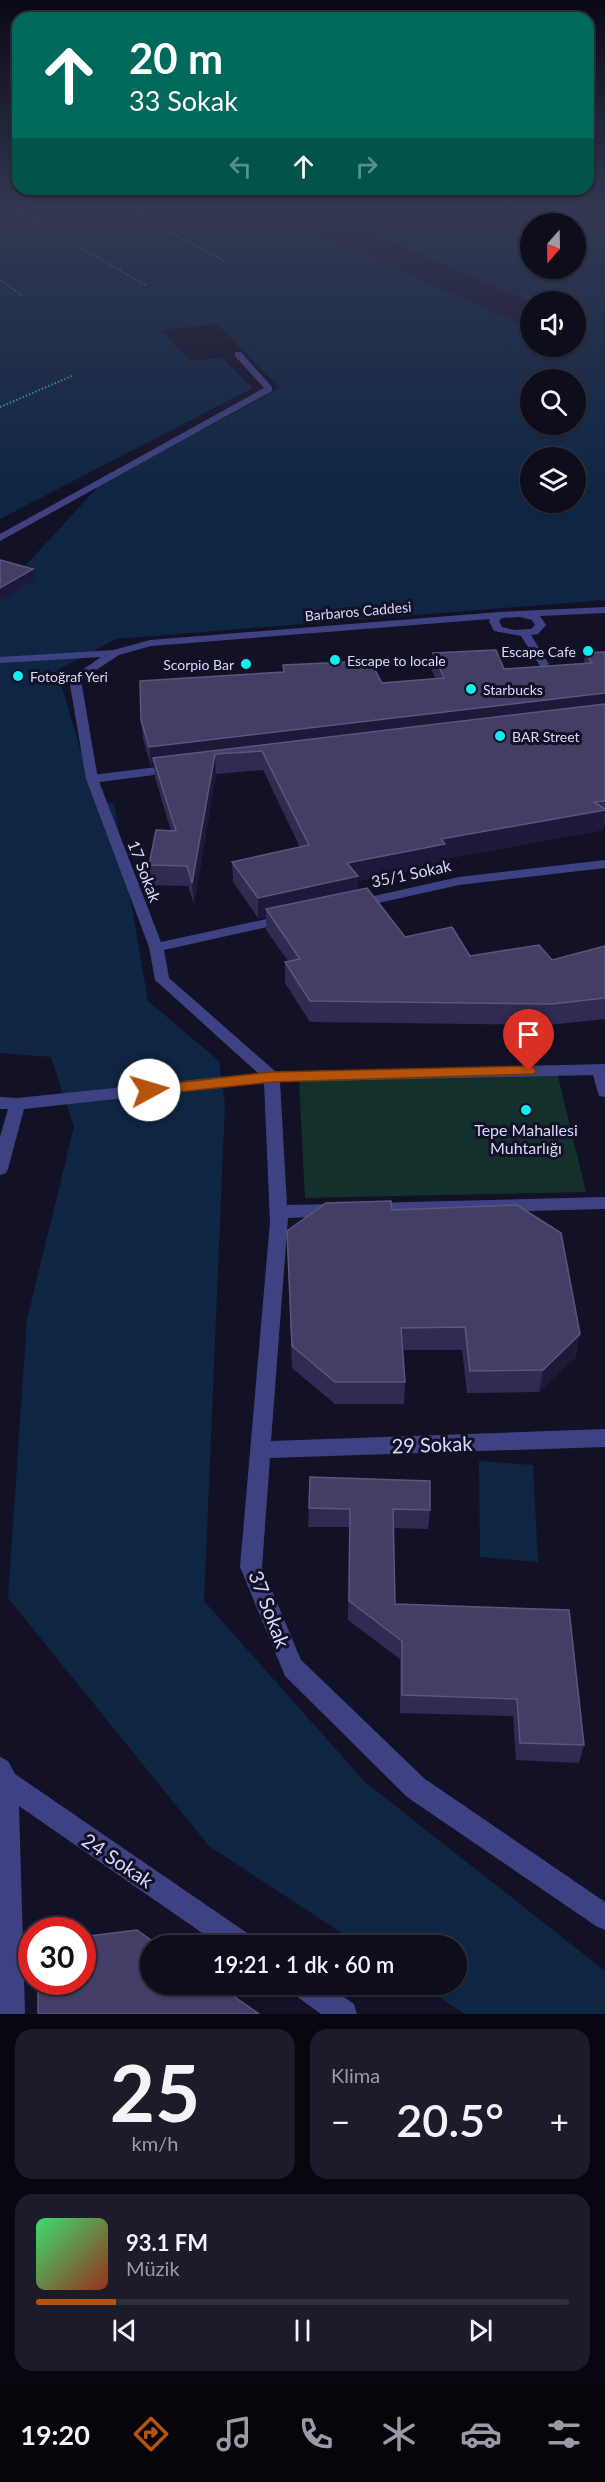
<!DOCTYPE html>
<html lang="tr">
<meta charset="utf-8">
<style>
:root{--surface:#0e0d1c;--page:#1c1b29;--text:#f1f3f6;--muted:#9b9ca3;--line:#2e2d3b;--accent:#b45309}
body{margin:0;font-family:Lato,sans-serif;background:var(--page);color:var(--text);height:100vh;display:flex;flex-direction:column;font-size:22px;white-space:nowrap}
*{box-sizing:border-box;margin:0}
p{font-size:20px;color:var(--muted)}
.icon{flex:none;width:33px;height:33px;fill:none;stroke:currentColor;stroke-width:2;stroke-linecap:round;stroke-linejoin:round}
.map{position:relative;height:2014px;overflow:hidden}
.drawer{display:flex;flex-direction:column;gap:15px;padding:15px;background:#08070f;flex:1}
.drawer>*{flex:none}
.hud{position:absolute;left:12px;top:12px;width:582px;height:183px;border-radius:18px;box-shadow:0 2px 4px #0004,0 0 0 2px var(--line);background:#00695c;color:#fff;overflow:hidden}
.needle{width:39px;rotate:200deg}
.tools{position:absolute;left:520px;top:213px;display:grid;gap:12px}
.tools a{display:grid;place-items:center;width:66px;height:66px;border-radius:50%;background:var(--surface);box-shadow:0 2px 4px #0004,0 0 0 2px var(--line);font-size:30px}
.speed{position:absolute;left:18px;top:1917px;display:flex;gap:12px;font-size:30px;font-weight:700;text-align:center}
.speed>*{display:grid;place-content:center;width:78px;height:78px;border-radius:50%;background:var(--surface);box-shadow:0 2px 4px #0004,0 0 0 2px var(--line);line-height:1}
.speed .limit{border:9px solid #d22;background:#fff;color:#111}
.pin{position:absolute;display:grid;place-items:center;width:51px;height:51px;color:#fff;margin:-62px -26px;border-radius:50% 50% 50% 0;rotate:-45deg;box-shadow:0 0 6px #0007}
.pin .icon{rotate:45deg}
.me{position:absolute;width:66px;margin:-33px;rotate:84deg;stroke-linejoin:round;filter:drop-shadow(0 0 4px #0008)}
.turn{display:flex;align-items:center;gap:21px;height:126px;padding:0 18px;font-size:27px}
.turn .icon{width:78px;height:78px;stroke-width:2.5}
.turn b{display:block;font-size:42px;line-height:51px}
.lanes{display:flex;align-items:center;height:57px;padding:0 18px;background:#0003;justify-content:center;gap:30px;direction:ltr}
.lanes .off{opacity:.35}
.big{font-size:45px;font-weight:600;line-height:1.1}
.drawer .card{flex:1;display:flex;flex-direction:column;justify-content:center;gap:9px;min-width:0;padding:0 21px;border-radius:18px;background:var(--page)}
.drawer .dial{align-items:center;gap:0}
.dial b{font-size:78px;line-height:1}
.song{display:flex;align-items:center;gap:18px}
.cover{width:72px;height:72px;border-radius:9px;background:linear-gradient(135deg,hsl(140 70% 55%),hsl(10 70% 35%))}
.played{height:6px;border-radius:3px;background:linear-gradient(90deg,var(--accent) 15%,var(--line) 15%)}
.keys{display:flex;justify-content:space-around;direction:ltr}
.heat{display:flex;justify-content:space-between;align-items:center;font-size:33px;direction:ltr}
.drawer .tiles{flex:1;display:grid;gap:15px;grid-template-columns:1fr 1fr}
.card:last-child{grid-column:span 2}
.trip{position:absolute;left:140px;top:1935px;width:327px;height:60px;border-radius:30px;background:var(--surface);box-shadow:0 2px 4px #0004,0 0 0 2px var(--line);font-weight:600;line-height:60px;text-align:center}
.tabs{display:flex;height:96px;justify-content:space-around;align-items:center;background:#06050b;color:var(--muted)}
.tabs .icon{width:42px;height:42px}
.tabs .active{color:var(--accent)}
.tabs b{font-size:27px;color:var(--text)}
.map>svg:first-child{display:block}
.green{fill:#14302d}
.water{fill:#0e2643;fill-rule:evenodd}
.pier{fill:#131126}
.lines{fill:none;stroke-linecap:round;stroke-linejoin:round}
.path-far1{stroke:#37b2a0;stroke-width:1.5;stroke-dasharray:1.5 2;stroke-linecap:butt}
.path{stroke:#37b2a0;stroke-width:2;stroke-dasharray:1.5 2;stroke-linecap:butt}
.lane{fill:#3f4282;fill-rule:evenodd}
.street{fill:#3f4282;fill-rule:evenodd}
.wall{fill:#302b53}
.shaded-wall{fill:#1d1939}
.building{fill:#423e65;stroke:#5a567d;stroke-width:1.5}
.route{fill:#b45309;stroke:#753606;stroke-width:1.5}
.poi-dot{fill:#11eef1;stroke:#131126;stroke-width:2}
.labels{text-anchor:middle;dominant-baseline:central;stroke-width:6;stroke-linejoin:round;paint-order:stroke}
.far-street-label{font-size:14px;fill:#dad9fd;stroke:#131126}
.far-poi-label{font-size:14px;fill:#dad9fd;stroke:#131126;text-anchor:start}
.street-label{font-size:16px;fill:#dad9fd;stroke:#131126}
.poi-label{font-size:16px;fill:#dad9fd;stroke:#131126}
.near-street-label{font-size:20px;fill:#dad9fd;stroke:#131126}
</style>
<div class="map">
<svg width="605" height="2014" viewBox="0 0 605 2014">
<rect width="100%" height="100%" fill="#131126"/>
<polygon class="green" points="557,1072 586,1192 305,1198 299,1078"/>
<g class="water">
<path d="M 0,209 L 605,209 L 605,600 L 116,639 L 57,670 L 96,803 L 114,803 L 148,1001 L 219,1061 L 225,1105 L 204,1601 L 365,1782 L 605,1971 L 605,2014 L 465,2014 L 420,1985 L 456,1984 L 456,1946 L 360,1945 L 209,1846 L 8,1598 L 27,1319 L 74,1127 L 51,1057 L 0,1053 L 0,593 L 98,487 L 75,480 L 0,519 ZM 531,224 L 576,224 L 576,268 L 531,268 ZM 531,302 L 576,302 L 576,346 L 531,346 ZM 531,380 L 576,380 L 576,424 L 531,424 ZM 531,458 L 576,458 L 576,502 L 531,502 Z"/>
<polygon points="479,1461 533,1465 538,1562 480,1557"/>
</g>
<g class="pier">
<polygon points="262,209 316,209 531,302 531,324 523,325"/>
<polygon points="217,324 280,388 98,486 75,480 253,388 222,358 191,361 161,330"/>
</g>
<g class="lines">
<g class="path-far1">
<polyline points="14,209 147,286"/>
<polyline points="127,209 224,261"/>
<polyline points="0,280 23,296"/>
</g>
<polyline class="path" points="0,407 72,376"/>
<g class="lane">
<polygon points="235,352 241,352 272,387 272,391 0,541 0,534 264,388 235,356"/>
<polygon points="173,765 179,769 177,772 92,783 86,779 92,775"/>
</g>
<g class="street">
<path d="M 605,607 L 605,613 L 540,616 L 546,625 L 538,634 L 531,635 L 549,664 L 544,667 L 540,666 L 521,636 L 494,631 L 489,621 L 490,619 L 151,646 L 119,655 L 81,680 L 98,779 L 161,942 L 285,915 L 292,919 L 285,923 L 164,950 L 169,978 L 276,1072 L 605,1064 L 605,1097 L 599,1096 L 593,1075 L 280,1082 L 287,1205 L 335,1204 L 341,1205 L 344,1210 L 341,1215 L 335,1216 L 288,1218 L 271,1441 L 605,1429 L 605,1447 L 270,1458 L 262,1567 L 301,1660 L 425,1779 L 605,1902 L 605,1930 L 596,1926 L 407,1797 L 285,1676 L 240,1567 L 270,1222 L 264,1083 L 24,1109 L 8,1169 L 6,1173 L 0,1175 L 0,1137 L 8,1109 L 0,1109 L 0,1097 L 17,1098 L 258,1073 L 155,980 L 149,947 L 86,779 L 69,679 L 101,657 L 0,663 L 0,657 L 114,650 L 150,640 L 499,612 ZM 520,617 L 532,620 L 535,625 L 531,629 L 515,630 L 502,627 L 499,621 L 502,618 Z"/>
<polygon points="605,860 605,868 459,885 356,908 349,904 356,900 459,877"/>
<polygon points="605,1197 605,1209 371,1215 365,1214 362,1209 365,1204 371,1203"/>
<polygon points="0,1757 8,1761 15,1774 253,1937 257,1946 221,1946 19,1806 25,2014 0,2014"/>
<polygon points="288,1984 325,1984 354,2004 357,2014 321,2014 292,1993"/>
</g>
</g>
<g class="wall">
<polygon points="605,652 605,821 603,830 444,859 443,864 358,881 358,889 405,937 470,956 552,960 605,946 605,1019 549,1025 310,1022 285,983 285,962 288,961 266,930 266,917 258,918 233,882 232,862 300,847 263,770 216,774 194,904 188,886 151,885 149,865 171,831 155,778 154,765 151,766 143,739 141,720 283,672 283,665 382,683 435,678 432,671 433,653 504,669 584,663 585,653"/>
<polygon points="392,1210 576,1357 539,1392 467,1393 462,1350 403,1350 405,1382 404,1404 335,1404 292,1368 287,1231"/>
<polygon points="309,1508 430,1510 428,1529 394,1528 395,1604 584,1745 579,1763 516,1760 513,1716 400,1713 400,1659 348,1620 349,1527 308,1527"/>
</g>
<g class="shaded-wall">
<polygon points="33,569 34,580 0,601 0,588"/>
<polygon points="605,693 605,712 262,752 262,751 215,754 216,774 194,904 192,883 153,758 154,765 151,766 149,747"/>
<polygon points="605,810 603,830 444,859 443,864 358,881 358,897 266,909 266,917 258,918 258,898 347,863 441,839"/>
<polygon points="580,1334 576,1357 539,1392 543,1370"/>
</g>
<g class="building">
<polygon points="0,560 33,569 0,588"/>
<polygon points="496,650 504,669 592,663 585,653 605,652 605,693 149,747 141,720 140,681 284,672 283,665 370,661 382,683 444,678 433,653"/>
<polygon points="605,704 605,801 594,802 605,809 605,810 441,839 445,844 347,863 358,876 258,898 232,862 309,845 262,751 215,754 192,883 187,866 149,865 156,830 176,831 153,758"/>
<polygon points="367,888 405,937 452,927 470,956 539,945 552,960 605,946 605,998 552,1004 310,1001 285,962 300,959 266,909"/>
<polygon points="391,1201 392,1210 517,1205 561,1233 580,1334 543,1370 470,1371 465,1327 401,1328 405,1382 335,1382 292,1346 287,1231 326,1203"/>
<polygon points="310,1477 430,1481 430,1510 393,1509 395,1604 569,1610 584,1745 520,1743 517,1699 402,1695 402,1641 349,1601 350,1509 309,1508"/>
<polygon points="137,1930 159,1946 150,1946 150,1984 216,1984 259,2014 38,2014 38,1982 82,1982 82,1937"/>
</g>
<linearGradient id="sky" x2="0" y2="1"><stop stop-color="#0a0915"/><stop offset="0.43" stop-color="#333852"/><stop offset="1" stop-color="#333852" stop-opacity="0"/></linearGradient>
<rect width="605" height="491" fill="url(#sky)"/>
<polygon class="route" points="529,1066 534,1068 536,1071 534,1074 272,1082 149,1095 141,1090 149,1086 272,1072"/>
<g class="poi-dot">
<circle cx="588" cy="651" r="6"/>
<circle cx="335" cy="660" r="6"/>
<circle cx="246" cy="664" r="6"/>
<circle cx="18" cy="676" r="6"/>
<circle cx="471" cy="689" r="6"/>
<circle cx="500" cy="736" r="6"/>
<circle cx="526" cy="1110" r="6"/>
</g>
<g class="labels">
<g class="far-street-label">
<text transform="translate(358 611) rotate(-5)">Barbaros Caddesi</text>
</g>
<g class="far-poi-label">
<text x="576" y="651" text-anchor="end">Escape Cafe</text>
<text x="347" y="660">Escape to locale</text>
<text x="234" y="664" text-anchor="end">Scorpio Bar</text>
<text x="30" y="676">Fotoğraf Yeri</text>
<text x="483" y="689">Starbucks</text>
<text x="512" y="736">BAR Street</text>
</g>
<g class="street-label">
<text transform="translate(145 871) rotate(69)">17 Sokak</text>
<text transform="translate(411 873) rotate(-12)">35/1 Sokak</text>
</g>
<g class="poi-label">
<text x="526" y="1129">Tepe Mahallesi<tspan x="526" dy="18">Muhtarlığı</tspan></text>
</g>
<g class="near-street-label">
<text transform="translate(432 1444) rotate(-2)">29 Sokak</text>
<text transform="translate(270 1609) rotate(69)">37 Sokak</text>
<text transform="translate(118 1860) rotate(34)">24 Sokak</text>
</g>
</g>
</svg>
<div class="tools">
<a><svg class="needle" viewBox="-14 -14 28 28"><path d="M0-13l5 13h-10z" fill="#e53935"/><path d="M0 13l5-13h-10z" fill="#9b9ca3"/></svg></a>
<a><svg class="icon" aria-label="sound" viewBox="0 0 24 24"><path d="M4 9h4l5-4v14l-5-4H4zM17 9q2 3 0 6"/></svg></a>
<a><svg class="icon" aria-label="search" viewBox="0 0 24 24"><circle cx="10" cy="10" r="6"/><path d="M15 15l6 6"/></svg></a>
<a><svg class="icon" aria-label="layers" viewBox="0 0 24 24"><path d="M12 4l9 5-9 5-9-5zM3 14l9 5 9-5"/></svg></a>
</div>
<div class="speed"><div class="limit">30</div></div>
<div class="pin" style="left:529px;top:1071px;background:#d93025"><svg class="icon" aria-label="arrive" viewBox="0 0 24 24"><path d="M6 21V4h12l-3 4 3 4H6"/></svg></div>
<svg class="me" style="left:149px;top:1090px" viewBox="-20 -20 40 40"><circle r="19" fill="#fff"/><path d="M0-13L10 11 0 6-10 11z" fill="#b45309"/></svg>
<div class="trip">19:21 · 1 dk · 60 m</div>
<div class="hud">
<div class="turn"><svg class="icon" aria-label="ahead" viewBox="0 0 24 24"><path d="M12 20V5M6 11l6-6 6 6"/></svg><div><b>20 m</b>33 Sokak</div></div>
<div class="lanes"><svg class="icon off" aria-label="left" viewBox="0 0 24 24"><path d="M17 20v-9H6M10 6l-5 5 5 5"/></svg><svg class="icon" aria-label="ahead" viewBox="0 0 24 24"><path d="M12 20V5M6 11l6-6 6 6"/></svg><svg class="icon off" aria-label="right" viewBox="0 0 24 24"><path d="M7 20v-9h11M14 6l5 5-5 5"/></svg></div>
</div>
</div>
<section class="drawer">
<div class="tiles">
<div class="card dial"><b>25</b><p>km/h</p></div>
<div class="card"><p>Klima</p>
<div class="heat"><a>−</a><b class="big">20.5°</b><a>+</a></div>
</div>
<div class="card">
<div class="song"><i class="cover"></i><div><b>93.1 FM</b><p>Müzik</p></div></div>
<div class="played"></div>
<div class="keys"><svg class="icon" aria-label="previous" viewBox="0 0 24 24"><path d="M18 5L8 12l10 7zM5 5v14"/></svg><svg class="icon" aria-label="pause" viewBox="0 0 24 24"><path d="M8 5v14M16 5v14"/></svg><svg class="icon" aria-label="next" viewBox="0 0 24 24"><path d="M6 5l10 7-10 7zM19 5v14"/></svg></div>
</div>
</div>
</section>
<nav class="tabs">
<b>19:20</b>
<svg class="icon active" aria-label="directions" viewBox="0 0 24 24"><path d="M12 3l9 9-9 9-9-9zM9 14v-3h6M13 9l2 2-2 2"/></svg>
<svg class="icon" aria-label="music" viewBox="0 0 24 24"><path d="M9 18V5l10-2v13"/><circle cx="6" cy="18" r="3"/><circle cx="16" cy="16" r="3"/></svg>
<svg class="icon" aria-label="phone" viewBox="0 0 24 24"><path d="M5 4h4l2 5-3 2q2 4 5 5l2-3 5 2v4C11 20 4 13 5 4z"/></svg>
<svg class="icon" aria-label="climate" viewBox="0 0 24 24"><path d="M12 3v18M4 7l16 10M4 17L20 7"/></svg>
<svg class="icon" aria-label="car" viewBox="0 0 24 24"><path d="M5 17H2v-5l4-1 3-4h7l3 4 3 1v5h-3M9 17h6M6 11h13"/><circle cx="7" cy="17" r="2"/><circle cx="17" cy="17" r="2"/></svg>
<svg class="icon" aria-label="filters" viewBox="0 0 24 24"><path d="M4 7h16M4 17h16"/><circle cx="9" cy="7" r="2"/><circle cx="15" cy="17" r="2"/></svg>
</nav>
